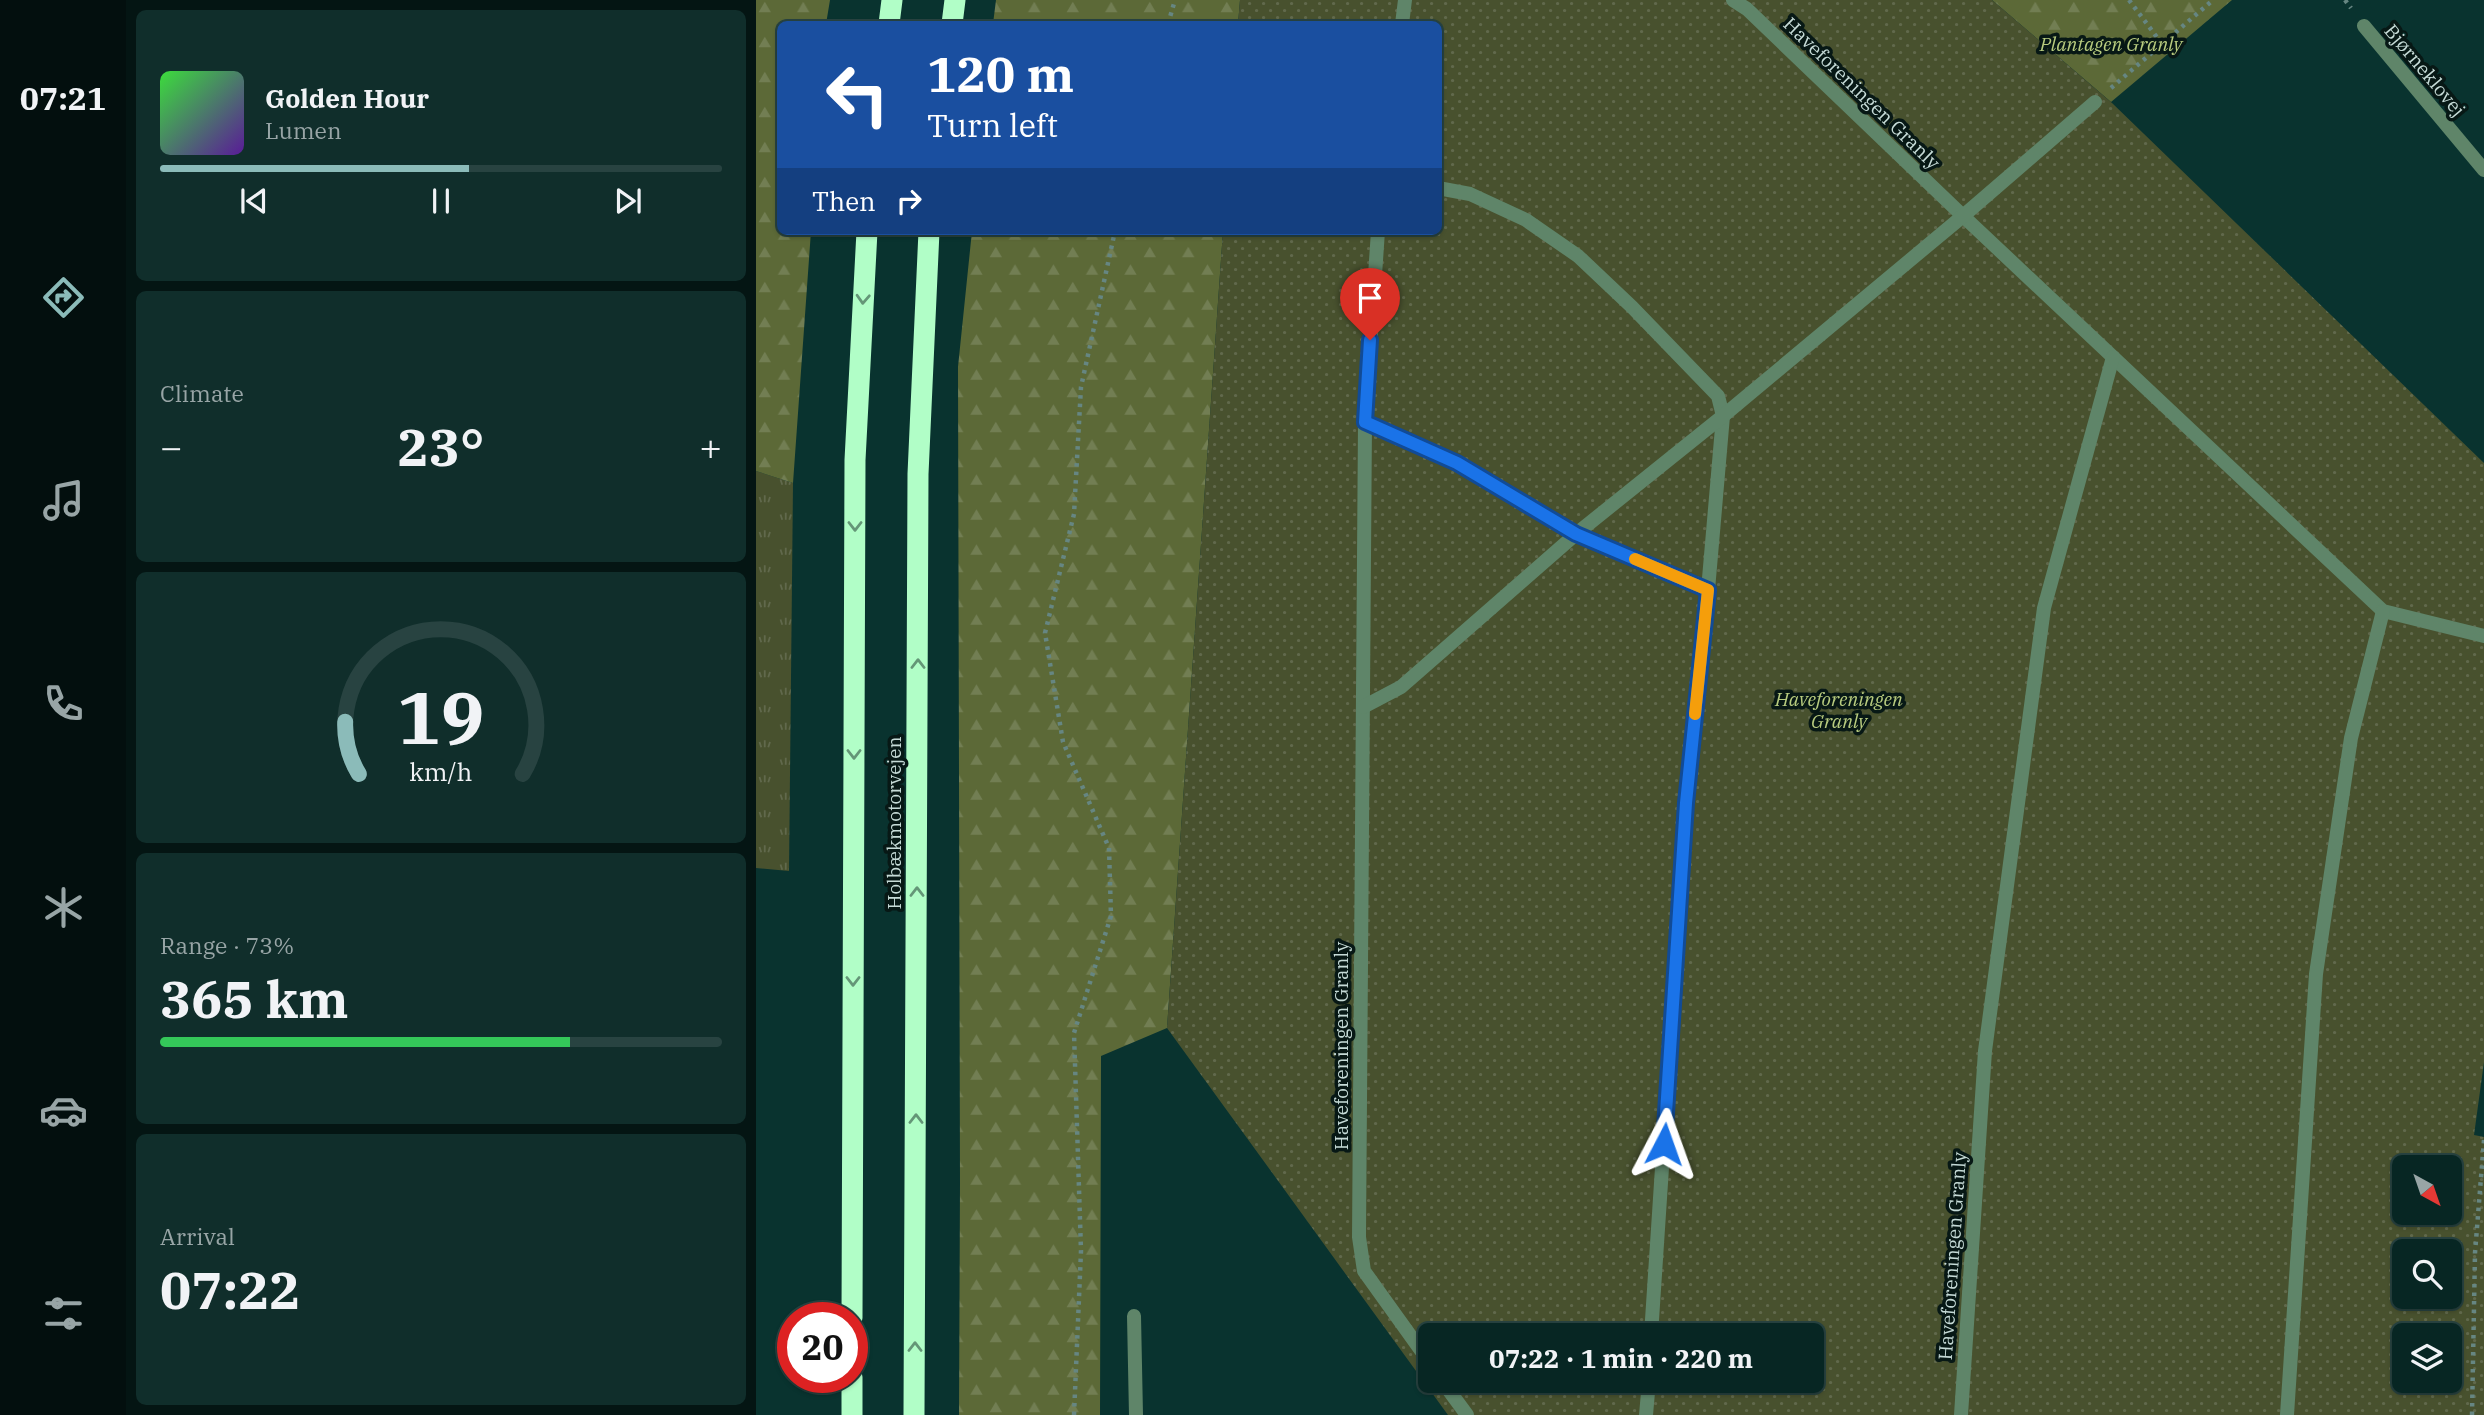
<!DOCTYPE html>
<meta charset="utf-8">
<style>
:root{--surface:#072623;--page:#102e2b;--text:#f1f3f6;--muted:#98a5a6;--line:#284341;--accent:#8bbbb9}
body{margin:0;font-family:"IBM Plex Serif",serif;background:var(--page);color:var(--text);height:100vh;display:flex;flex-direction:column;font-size:26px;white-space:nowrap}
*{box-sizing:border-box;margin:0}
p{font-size:23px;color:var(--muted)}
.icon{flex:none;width:38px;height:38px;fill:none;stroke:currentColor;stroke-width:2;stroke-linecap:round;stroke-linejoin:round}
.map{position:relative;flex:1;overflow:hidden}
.panel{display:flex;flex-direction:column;gap:10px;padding:10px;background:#041513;width:630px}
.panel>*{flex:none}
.banner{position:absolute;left:21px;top:21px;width:665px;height:214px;border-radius:10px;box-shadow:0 2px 5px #0004,0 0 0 2px var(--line);background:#1a4fa0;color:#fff;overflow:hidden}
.needle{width:46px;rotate:140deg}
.controls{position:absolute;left:1636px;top:1155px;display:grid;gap:14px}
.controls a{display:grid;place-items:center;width:70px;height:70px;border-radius:10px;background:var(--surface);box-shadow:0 2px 5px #0004,0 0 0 2px var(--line);font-size:35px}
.speed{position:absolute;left:21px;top:1302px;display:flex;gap:14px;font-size:35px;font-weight:700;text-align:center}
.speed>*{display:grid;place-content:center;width:91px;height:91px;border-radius:50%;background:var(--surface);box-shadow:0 2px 5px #0004,0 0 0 2px var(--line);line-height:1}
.speed .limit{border:10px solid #d22;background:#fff;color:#111}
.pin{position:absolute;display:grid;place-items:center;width:60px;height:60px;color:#fff;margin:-72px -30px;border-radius:50% 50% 50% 0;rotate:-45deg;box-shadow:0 0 7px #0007}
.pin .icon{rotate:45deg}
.me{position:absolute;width:77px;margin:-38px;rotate:4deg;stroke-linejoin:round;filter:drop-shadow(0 0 5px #0008)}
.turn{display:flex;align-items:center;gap:24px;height:147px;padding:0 35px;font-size:32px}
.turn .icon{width:91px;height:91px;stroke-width:2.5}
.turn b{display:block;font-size:49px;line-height:60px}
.then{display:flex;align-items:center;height:66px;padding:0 35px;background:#0003;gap:14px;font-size:26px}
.big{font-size:52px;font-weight:700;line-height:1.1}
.panel .card{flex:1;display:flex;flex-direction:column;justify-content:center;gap:10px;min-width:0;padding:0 24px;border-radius:10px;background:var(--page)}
.panel .dial{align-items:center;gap:0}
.dial svg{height:182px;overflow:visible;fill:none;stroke:var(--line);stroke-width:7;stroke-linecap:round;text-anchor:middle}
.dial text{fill:var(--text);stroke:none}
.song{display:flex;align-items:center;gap:21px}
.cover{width:84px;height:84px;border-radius:10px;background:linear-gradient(135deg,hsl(120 70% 55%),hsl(270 70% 35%))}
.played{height:7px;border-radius:4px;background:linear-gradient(90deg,var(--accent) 55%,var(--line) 55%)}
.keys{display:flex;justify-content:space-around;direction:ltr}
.heat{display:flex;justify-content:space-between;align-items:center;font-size:38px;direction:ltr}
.charge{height:10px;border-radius:5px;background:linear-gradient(90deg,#34c759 73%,var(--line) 0)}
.trip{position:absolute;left:662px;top:1323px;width:406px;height:70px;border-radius:10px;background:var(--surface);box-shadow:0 2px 5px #0004,0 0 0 2px var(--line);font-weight:700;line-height:70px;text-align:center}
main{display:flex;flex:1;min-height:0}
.menu{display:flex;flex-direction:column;width:126px;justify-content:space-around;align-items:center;background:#030f0e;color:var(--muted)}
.menu .icon{width:49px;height:49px}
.menu .on{color:var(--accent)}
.menu b{font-size:32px;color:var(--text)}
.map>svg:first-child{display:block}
.grass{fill:url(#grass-tufts)}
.forest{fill:url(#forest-firs)}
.garden{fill:url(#garden-dots);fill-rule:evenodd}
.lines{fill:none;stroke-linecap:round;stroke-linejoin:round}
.path{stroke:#668682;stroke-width:4.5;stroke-dasharray:3.5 5;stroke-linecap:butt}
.service{stroke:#5f8569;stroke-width:14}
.minor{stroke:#5f8569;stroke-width:14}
.motorway{stroke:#b1fec7;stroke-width:21}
.oneway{stroke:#649677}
.route-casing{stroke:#114b97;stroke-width:18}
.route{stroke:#1a73e8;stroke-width:12}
.slow{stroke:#f59e0b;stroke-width:12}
.labels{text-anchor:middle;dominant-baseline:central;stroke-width:7;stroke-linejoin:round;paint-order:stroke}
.park-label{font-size:19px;font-style:italic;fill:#b8cc7f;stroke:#071815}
.street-label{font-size:19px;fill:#c6dbd7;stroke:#071815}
</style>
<main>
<nav class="menu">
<b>07:21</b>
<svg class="icon on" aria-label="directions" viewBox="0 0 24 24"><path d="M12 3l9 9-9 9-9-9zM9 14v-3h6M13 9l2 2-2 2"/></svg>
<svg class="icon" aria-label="music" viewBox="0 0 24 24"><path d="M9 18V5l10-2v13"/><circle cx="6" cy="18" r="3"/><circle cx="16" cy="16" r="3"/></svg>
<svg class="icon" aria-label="phone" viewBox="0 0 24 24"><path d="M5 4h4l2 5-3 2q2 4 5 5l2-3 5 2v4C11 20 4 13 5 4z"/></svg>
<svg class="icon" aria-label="climate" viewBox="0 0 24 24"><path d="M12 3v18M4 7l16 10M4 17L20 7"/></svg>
<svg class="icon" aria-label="car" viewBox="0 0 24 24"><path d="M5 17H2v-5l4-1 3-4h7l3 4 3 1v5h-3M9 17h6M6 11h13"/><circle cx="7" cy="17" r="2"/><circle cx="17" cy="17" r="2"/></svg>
<svg class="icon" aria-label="filters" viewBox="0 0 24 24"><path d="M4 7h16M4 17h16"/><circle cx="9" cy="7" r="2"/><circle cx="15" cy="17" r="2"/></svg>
</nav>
<section class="panel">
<div class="card">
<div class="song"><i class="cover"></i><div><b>Golden Hour</b><p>Lumen</p></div></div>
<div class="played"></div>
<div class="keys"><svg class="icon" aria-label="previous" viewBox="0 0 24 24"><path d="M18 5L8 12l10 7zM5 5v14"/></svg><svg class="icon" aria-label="pause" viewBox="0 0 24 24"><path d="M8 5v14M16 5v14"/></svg><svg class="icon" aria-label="next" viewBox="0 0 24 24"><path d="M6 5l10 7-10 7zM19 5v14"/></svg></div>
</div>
<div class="card"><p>Climate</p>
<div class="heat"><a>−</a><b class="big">23°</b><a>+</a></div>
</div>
<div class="card dial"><svg viewBox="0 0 100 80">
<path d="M14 69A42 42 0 1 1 86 69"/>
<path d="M14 69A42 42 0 0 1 8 46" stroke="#8bbbb9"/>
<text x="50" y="56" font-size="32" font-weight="700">19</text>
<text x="50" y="72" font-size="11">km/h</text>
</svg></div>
<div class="card"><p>Range · 73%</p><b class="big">365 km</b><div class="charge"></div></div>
<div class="card"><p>Arrival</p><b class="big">07:22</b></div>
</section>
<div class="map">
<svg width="1728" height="1415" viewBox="0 0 1728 1415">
<defs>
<pattern id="grass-tufts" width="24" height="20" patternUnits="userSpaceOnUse" patternTransform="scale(1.75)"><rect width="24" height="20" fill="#48512e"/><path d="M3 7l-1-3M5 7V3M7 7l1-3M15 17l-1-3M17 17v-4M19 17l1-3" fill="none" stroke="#61694c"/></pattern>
<pattern id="forest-firs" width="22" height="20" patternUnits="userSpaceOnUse" patternTransform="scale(1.75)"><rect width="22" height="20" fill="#5c6937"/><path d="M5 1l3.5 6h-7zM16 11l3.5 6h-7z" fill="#727e53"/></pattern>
<pattern id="garden-dots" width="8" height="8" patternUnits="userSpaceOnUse" patternTransform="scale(1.75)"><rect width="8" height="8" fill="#48512e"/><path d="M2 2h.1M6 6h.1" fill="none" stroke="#61694c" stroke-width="1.8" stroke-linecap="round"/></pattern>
</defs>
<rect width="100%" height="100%" fill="#09332f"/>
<polygon class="grass" points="0,471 37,483 33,871 0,868"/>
<g class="forest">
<polygon points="0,0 74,0 70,24 24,24 24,231 55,231 37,483 0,471"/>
<polygon points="240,0 484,0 482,24 237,24"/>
<polygon points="1236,0 1476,0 1355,102"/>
<polygon points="216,231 467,231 411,1028 345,1056 344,1415 203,1415 204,1183 202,367"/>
</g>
<path class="garden" d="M 484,0 L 1236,0 L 1356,103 L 1728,463 L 1728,1062 L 1718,1135 L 1728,1137 L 1728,1415 L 692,1415 L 411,1028 L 467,231 L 682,231 L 682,24 L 482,24 ZM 1648,1167 L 1694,1167 L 1694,1213 L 1648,1213 ZM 1648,1251 L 1694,1251 L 1694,1297 L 1648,1297 ZM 674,1335 L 1055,1335 L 1055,1381 L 674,1381 ZM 1648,1335 L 1694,1335 L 1694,1381 L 1648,1381 Z"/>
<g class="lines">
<g class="path">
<polyline points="1373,0 1406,44"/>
<polyline points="1589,0 1595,8"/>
<polyline points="412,24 419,0"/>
<polyline points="1355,88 1457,0"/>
<polyline points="318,1415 325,1251 318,1033 355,916 353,848 307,742 289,633 318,514 325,387 359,231"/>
<polyline points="1716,1415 1719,1253 1728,1140"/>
</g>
<g class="service">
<polyline points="977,0 991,9 1207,216 1627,611 1728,636"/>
<polyline points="646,24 649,0"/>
<polyline points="682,188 714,194 770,220 822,256 876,307 962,396 967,416 952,590 930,803 895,1335"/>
<polyline points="622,231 609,422 603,1237 608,1271 674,1363"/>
<polyline points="609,422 701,463 820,534 952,590"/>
<polyline points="607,707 645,687 820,534 967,416 1207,216 1339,102"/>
<polyline points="378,1316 380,1415"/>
<polyline points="686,1381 711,1415"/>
<polyline points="890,1415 893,1381"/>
<polyline points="1205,1415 1229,1051 1288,608 1357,357"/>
<polyline points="1531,1415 1560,974 1595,738 1627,611"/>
</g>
<polyline class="minor" points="1608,26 1728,170"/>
<g class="motorway">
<polyline points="133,24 136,0"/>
<polyline points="196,24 199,0"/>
<polyline points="96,1318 99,460 111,231"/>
<polyline points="96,1415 96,1377"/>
<polyline points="158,1415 162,474 173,231"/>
</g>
</g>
<defs><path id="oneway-chevron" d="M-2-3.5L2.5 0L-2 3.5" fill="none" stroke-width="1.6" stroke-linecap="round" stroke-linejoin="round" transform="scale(1.75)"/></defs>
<g class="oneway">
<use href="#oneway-chevron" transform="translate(107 299) rotate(93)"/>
<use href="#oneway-chevron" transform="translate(99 526) rotate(90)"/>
<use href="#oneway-chevron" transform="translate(162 664) rotate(-90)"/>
<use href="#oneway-chevron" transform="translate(98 754) rotate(90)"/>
<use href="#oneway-chevron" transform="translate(161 892) rotate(-90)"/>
<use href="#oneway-chevron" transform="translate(97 981) rotate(90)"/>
<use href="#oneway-chevron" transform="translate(160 1119) rotate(-90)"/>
<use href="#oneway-chevron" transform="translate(159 1347) rotate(-90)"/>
</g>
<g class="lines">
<defs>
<polyline id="route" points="614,340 609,422 701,463 820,534 952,590 930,803 908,1144"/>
</defs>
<use href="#route" class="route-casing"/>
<use href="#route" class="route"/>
<polyline class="slow" points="879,559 952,590 939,714"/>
</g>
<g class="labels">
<g class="park-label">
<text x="1355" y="44">Plantagen Granly</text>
<text x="1083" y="699">Haveforeningen<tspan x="1083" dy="22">Granly</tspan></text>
</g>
<g class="street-label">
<text transform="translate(1669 70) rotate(50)">Bjørneklovej</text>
<text transform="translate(1106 93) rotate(44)">Haveforeningen Granly</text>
<text transform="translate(138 823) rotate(-90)">Holbækmotorvejen</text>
<text transform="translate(585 1046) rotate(-90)">Haveforeningen Granly</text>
<text transform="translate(1196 1256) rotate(-86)">Haveforeningen Granly</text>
</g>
</g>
</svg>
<div class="controls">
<a><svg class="needle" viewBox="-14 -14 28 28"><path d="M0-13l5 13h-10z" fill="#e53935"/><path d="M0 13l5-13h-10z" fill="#98a5a6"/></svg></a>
<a><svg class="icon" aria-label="search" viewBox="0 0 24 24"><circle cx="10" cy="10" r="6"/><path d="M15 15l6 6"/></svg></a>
<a><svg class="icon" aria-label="layers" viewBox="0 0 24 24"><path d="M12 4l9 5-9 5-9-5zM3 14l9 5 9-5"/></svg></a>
</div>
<div class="speed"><div class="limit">20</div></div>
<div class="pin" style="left:614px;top:340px;background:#d93025"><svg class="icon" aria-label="arrive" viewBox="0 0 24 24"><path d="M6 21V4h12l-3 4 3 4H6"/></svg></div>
<svg class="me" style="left:908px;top:1144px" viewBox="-20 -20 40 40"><path d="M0-17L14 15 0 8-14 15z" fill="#1a73e8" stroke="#fff" stroke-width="4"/></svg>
<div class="trip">07:22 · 1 min · 220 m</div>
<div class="banner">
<div class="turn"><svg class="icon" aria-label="left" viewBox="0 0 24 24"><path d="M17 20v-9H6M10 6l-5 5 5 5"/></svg><div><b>120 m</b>Turn left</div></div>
<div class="then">Then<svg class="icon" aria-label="right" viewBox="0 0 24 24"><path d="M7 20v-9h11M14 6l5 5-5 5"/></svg></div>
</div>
</div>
</main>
